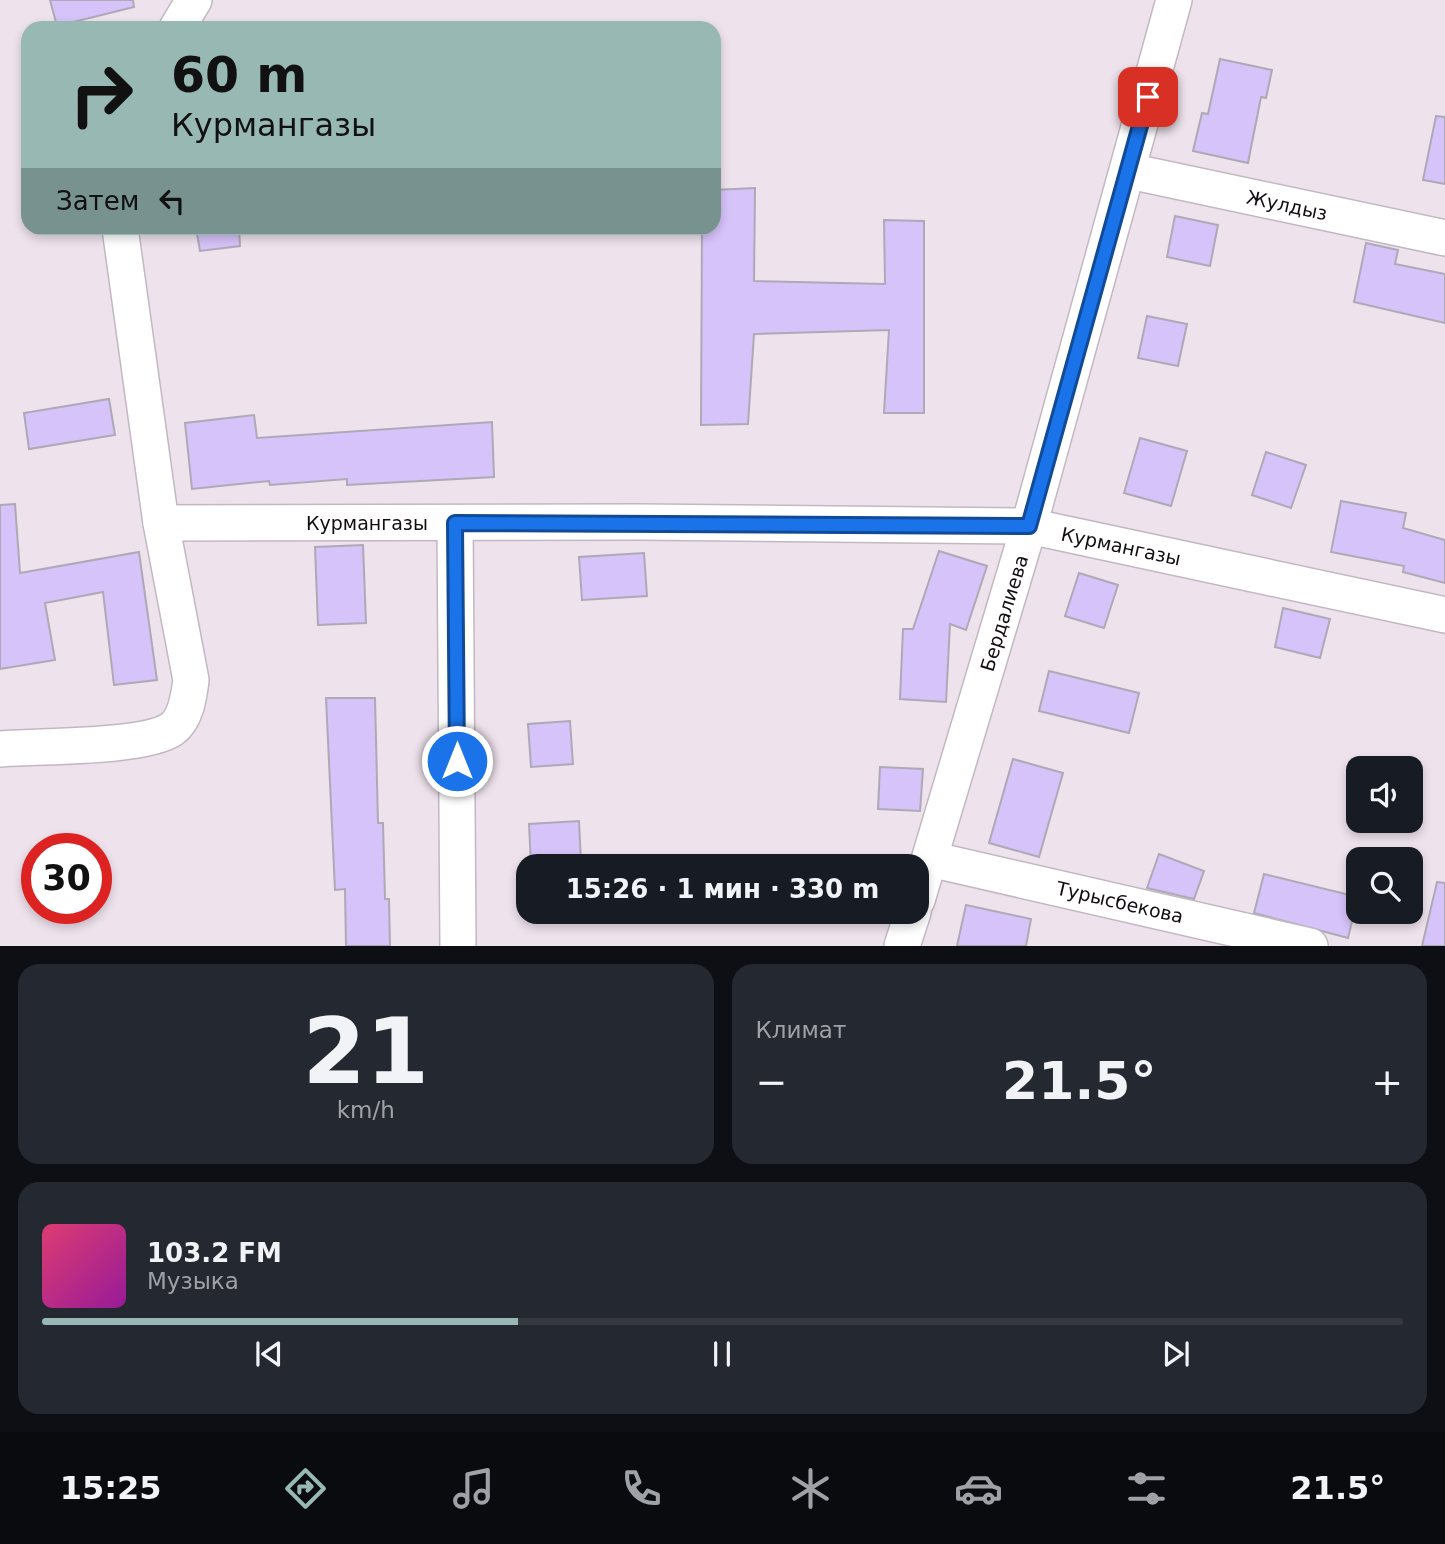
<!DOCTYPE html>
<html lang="ru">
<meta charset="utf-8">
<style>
:root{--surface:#171b24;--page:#242831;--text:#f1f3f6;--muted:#9ea1a6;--line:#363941;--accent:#97b8b3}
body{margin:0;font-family:"DejaVu Sans",sans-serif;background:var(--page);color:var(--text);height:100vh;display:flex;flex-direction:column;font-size:26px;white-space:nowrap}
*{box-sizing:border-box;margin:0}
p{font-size:23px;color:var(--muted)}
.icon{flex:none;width:38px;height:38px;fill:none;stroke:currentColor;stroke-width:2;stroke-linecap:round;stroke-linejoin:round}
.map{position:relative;height:946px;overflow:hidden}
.side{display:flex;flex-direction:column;gap:18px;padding:18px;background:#0d0f14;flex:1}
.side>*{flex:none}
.top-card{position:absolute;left:21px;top:21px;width:700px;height:214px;border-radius:21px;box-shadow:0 4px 10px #0003;background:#97b8b3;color:#111;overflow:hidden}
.fabs{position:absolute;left:1346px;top:756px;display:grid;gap:14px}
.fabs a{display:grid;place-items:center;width:77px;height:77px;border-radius:14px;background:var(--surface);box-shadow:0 4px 10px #0003;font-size:35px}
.speed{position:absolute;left:21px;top:833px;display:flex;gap:14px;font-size:35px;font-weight:700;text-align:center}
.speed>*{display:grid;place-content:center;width:91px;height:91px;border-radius:50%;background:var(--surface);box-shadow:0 4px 10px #0003;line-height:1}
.speed .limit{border:10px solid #d22;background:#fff;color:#111}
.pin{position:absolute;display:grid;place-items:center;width:60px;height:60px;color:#fff;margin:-30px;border-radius:14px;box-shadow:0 4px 10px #0006}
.me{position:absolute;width:77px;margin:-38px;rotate:0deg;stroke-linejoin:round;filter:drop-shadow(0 0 5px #0008)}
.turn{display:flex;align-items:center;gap:24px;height:147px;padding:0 35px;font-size:32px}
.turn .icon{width:91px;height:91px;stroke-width:2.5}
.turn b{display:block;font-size:49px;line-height:60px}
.then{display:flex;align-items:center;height:66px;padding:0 35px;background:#0003;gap:14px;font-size:26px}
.big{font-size:52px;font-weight:700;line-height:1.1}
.side .card{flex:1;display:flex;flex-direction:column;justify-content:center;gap:10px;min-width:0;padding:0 24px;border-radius:21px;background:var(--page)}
.side .dial{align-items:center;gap:0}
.dial b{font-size:91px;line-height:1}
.song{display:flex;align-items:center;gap:21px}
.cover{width:84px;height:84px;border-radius:10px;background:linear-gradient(135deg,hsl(340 70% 55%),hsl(300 70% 35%))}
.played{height:7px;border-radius:4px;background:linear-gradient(90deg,var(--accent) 35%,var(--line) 35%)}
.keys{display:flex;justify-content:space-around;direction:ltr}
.heat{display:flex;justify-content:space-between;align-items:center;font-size:38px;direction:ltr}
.side .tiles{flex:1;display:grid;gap:18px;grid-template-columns:1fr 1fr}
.card:last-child{grid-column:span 2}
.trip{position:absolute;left:516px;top:854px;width:413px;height:70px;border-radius:21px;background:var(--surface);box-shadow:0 4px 10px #0003;font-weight:700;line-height:70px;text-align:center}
.tabs{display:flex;height:112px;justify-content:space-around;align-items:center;background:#090b0e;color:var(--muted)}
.tabs .icon{width:49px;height:49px}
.tabs .on{color:var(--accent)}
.tabs b{font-size:32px;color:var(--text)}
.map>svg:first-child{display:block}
.building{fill:#d6c3f9;stroke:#ada9b6;stroke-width:2}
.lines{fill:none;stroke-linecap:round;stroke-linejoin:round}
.minor-casing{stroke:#c3b8c1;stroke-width:38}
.minor{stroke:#fff;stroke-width:35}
.route-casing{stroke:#114b97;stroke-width:18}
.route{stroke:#1a73e8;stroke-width:12}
.labels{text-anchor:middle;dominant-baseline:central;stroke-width:5;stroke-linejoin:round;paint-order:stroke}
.street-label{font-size:19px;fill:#110d11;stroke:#fff}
</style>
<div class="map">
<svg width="1445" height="946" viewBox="0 0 1445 946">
<rect width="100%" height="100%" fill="#eee2ec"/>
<g class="building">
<polygon points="50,0 133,0 134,7 57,26"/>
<polygon points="1220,59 1272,70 1266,98 1261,97 1248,163 1193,151 1202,113 1208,114"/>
<polygon points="1436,116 1445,117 1445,184 1423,180"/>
<polygon points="755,188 754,281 885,284 884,220 924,221 924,413 884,413 889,330 754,334 748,424 701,425 702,228 714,228 714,190"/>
<polygon points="1175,216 1218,225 1210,266 1167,257"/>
<polygon points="196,228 239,228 240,246 200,251"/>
<polygon points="1366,243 1398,250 1395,264 1445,274 1445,323 1354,302"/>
<polygon points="1147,316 1187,324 1178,366 1138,358"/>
<polygon points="109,399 115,435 29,449 24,413"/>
<polygon points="254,415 257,438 492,422 494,477 347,485 347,479 270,485 269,481 192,489 185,423"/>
<polygon points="1140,438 1187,451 1171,506 1124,493"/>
<polygon points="1266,452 1306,465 1291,508 1252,495"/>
<polygon points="1341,501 1406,513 1403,528 1445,540 1445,583 1403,572 1404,566 1331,552"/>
<polygon points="15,504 20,573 139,552 157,680 114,685 103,592 45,603 55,660 0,669 0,505"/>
<polygon points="363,545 366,623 318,625 315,547"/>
<polygon points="939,551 987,566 966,630 950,624 946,702 900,699 903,629 913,629"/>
<polygon points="644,553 647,596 582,600 579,557"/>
<polygon points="1079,573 1118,585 1104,628 1065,616"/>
<polygon points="1283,608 1330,619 1320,658 1275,647"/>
<polygon points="1049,671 1139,693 1129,733 1039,711"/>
<polygon points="326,698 375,698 378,823 383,823 385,899 389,899 390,946 346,946 345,889 335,890"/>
<polygon points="570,721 573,764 531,767 528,724"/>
<polygon points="1013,759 1063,773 1039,857 989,843"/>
<polygon points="880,767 923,769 920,811 878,809"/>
<polygon points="579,821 581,863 531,865 529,824"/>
<polygon points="1159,854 1204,871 1194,899 1147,888"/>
<polygon points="1264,874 1358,897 1348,938 1254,913"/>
<polygon points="1437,882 1445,883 1445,946 1422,946"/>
<polygon points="966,905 1031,919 1026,946 957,946"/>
</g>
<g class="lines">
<defs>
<g id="minor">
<polyline points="177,28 194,0"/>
<polyline points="1129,171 1445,238"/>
<polyline points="161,523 640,522 1029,526 1445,615"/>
<polyline points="455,523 458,946"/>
<path d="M 0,749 C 37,746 145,748 172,729 C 186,719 189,696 191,680 L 161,523 L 120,228"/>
<polyline points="930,859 1310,946"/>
<polyline points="917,900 1029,526 1174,0"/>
<polyline points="902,946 913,912"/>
</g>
</defs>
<use href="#minor" class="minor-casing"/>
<use href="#minor" class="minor"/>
</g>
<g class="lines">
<defs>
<polyline id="route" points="457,761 455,523 1029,526 1148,97"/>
</defs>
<use href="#route" class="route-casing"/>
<use href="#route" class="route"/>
</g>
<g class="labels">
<g class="street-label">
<text transform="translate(1287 205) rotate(12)">Жулдыз</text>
<text x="367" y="523">Курмангазы</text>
<text transform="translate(1121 546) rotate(12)">Курмангазы</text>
<text transform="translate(1004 613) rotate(-73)">Бердалиева</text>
<text transform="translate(1120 902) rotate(13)">Турысбекова</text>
</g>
</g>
</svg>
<div class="fabs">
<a><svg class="icon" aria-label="sound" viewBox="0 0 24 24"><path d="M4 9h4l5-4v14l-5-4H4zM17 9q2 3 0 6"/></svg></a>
<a><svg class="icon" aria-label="search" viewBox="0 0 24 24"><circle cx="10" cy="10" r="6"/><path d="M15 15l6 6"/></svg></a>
</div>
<div class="speed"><div class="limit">30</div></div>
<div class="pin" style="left:1148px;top:97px;background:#d93025"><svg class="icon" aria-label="arrive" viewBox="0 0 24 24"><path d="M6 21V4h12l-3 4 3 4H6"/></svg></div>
<svg class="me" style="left:457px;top:761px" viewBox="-20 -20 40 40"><circle r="17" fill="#1a73e8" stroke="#fff" stroke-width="3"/><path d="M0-11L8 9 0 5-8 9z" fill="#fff"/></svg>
<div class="trip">15:26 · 1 мин · 330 m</div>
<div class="top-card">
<div class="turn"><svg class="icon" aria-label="right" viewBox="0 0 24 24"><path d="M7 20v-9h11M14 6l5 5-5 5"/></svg><div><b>60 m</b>Курмангазы</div></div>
<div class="then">Затем<svg class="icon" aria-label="left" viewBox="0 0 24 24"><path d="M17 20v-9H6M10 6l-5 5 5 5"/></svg></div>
</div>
</div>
<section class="side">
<div class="tiles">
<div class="card dial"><b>21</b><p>km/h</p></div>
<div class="card"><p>Климат</p>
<div class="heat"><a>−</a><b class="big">21.5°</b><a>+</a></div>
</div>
<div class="card">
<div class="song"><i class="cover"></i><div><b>103.2 FM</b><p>Музыка</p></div></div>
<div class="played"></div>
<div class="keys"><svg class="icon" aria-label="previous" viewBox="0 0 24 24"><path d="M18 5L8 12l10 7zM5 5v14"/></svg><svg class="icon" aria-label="pause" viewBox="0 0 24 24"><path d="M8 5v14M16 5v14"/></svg><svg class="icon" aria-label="next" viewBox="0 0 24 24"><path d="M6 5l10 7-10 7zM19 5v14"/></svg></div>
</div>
</div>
</section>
<nav class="tabs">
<b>15:25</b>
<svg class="icon on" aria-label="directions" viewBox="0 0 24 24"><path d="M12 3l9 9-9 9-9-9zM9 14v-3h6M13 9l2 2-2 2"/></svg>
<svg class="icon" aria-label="music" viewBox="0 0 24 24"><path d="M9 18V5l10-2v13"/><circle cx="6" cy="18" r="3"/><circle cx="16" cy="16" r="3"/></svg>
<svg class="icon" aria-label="phone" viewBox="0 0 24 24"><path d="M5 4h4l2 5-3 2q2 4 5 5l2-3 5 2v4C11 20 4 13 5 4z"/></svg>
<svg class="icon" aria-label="climate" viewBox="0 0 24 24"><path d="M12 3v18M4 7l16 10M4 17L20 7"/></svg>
<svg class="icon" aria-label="car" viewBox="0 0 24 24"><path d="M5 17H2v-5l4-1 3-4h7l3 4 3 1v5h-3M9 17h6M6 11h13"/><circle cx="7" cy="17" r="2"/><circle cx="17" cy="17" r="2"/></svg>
<svg class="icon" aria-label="filters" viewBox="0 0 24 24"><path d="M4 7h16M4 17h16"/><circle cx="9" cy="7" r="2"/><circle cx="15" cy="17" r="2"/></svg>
<b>21.5°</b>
</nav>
